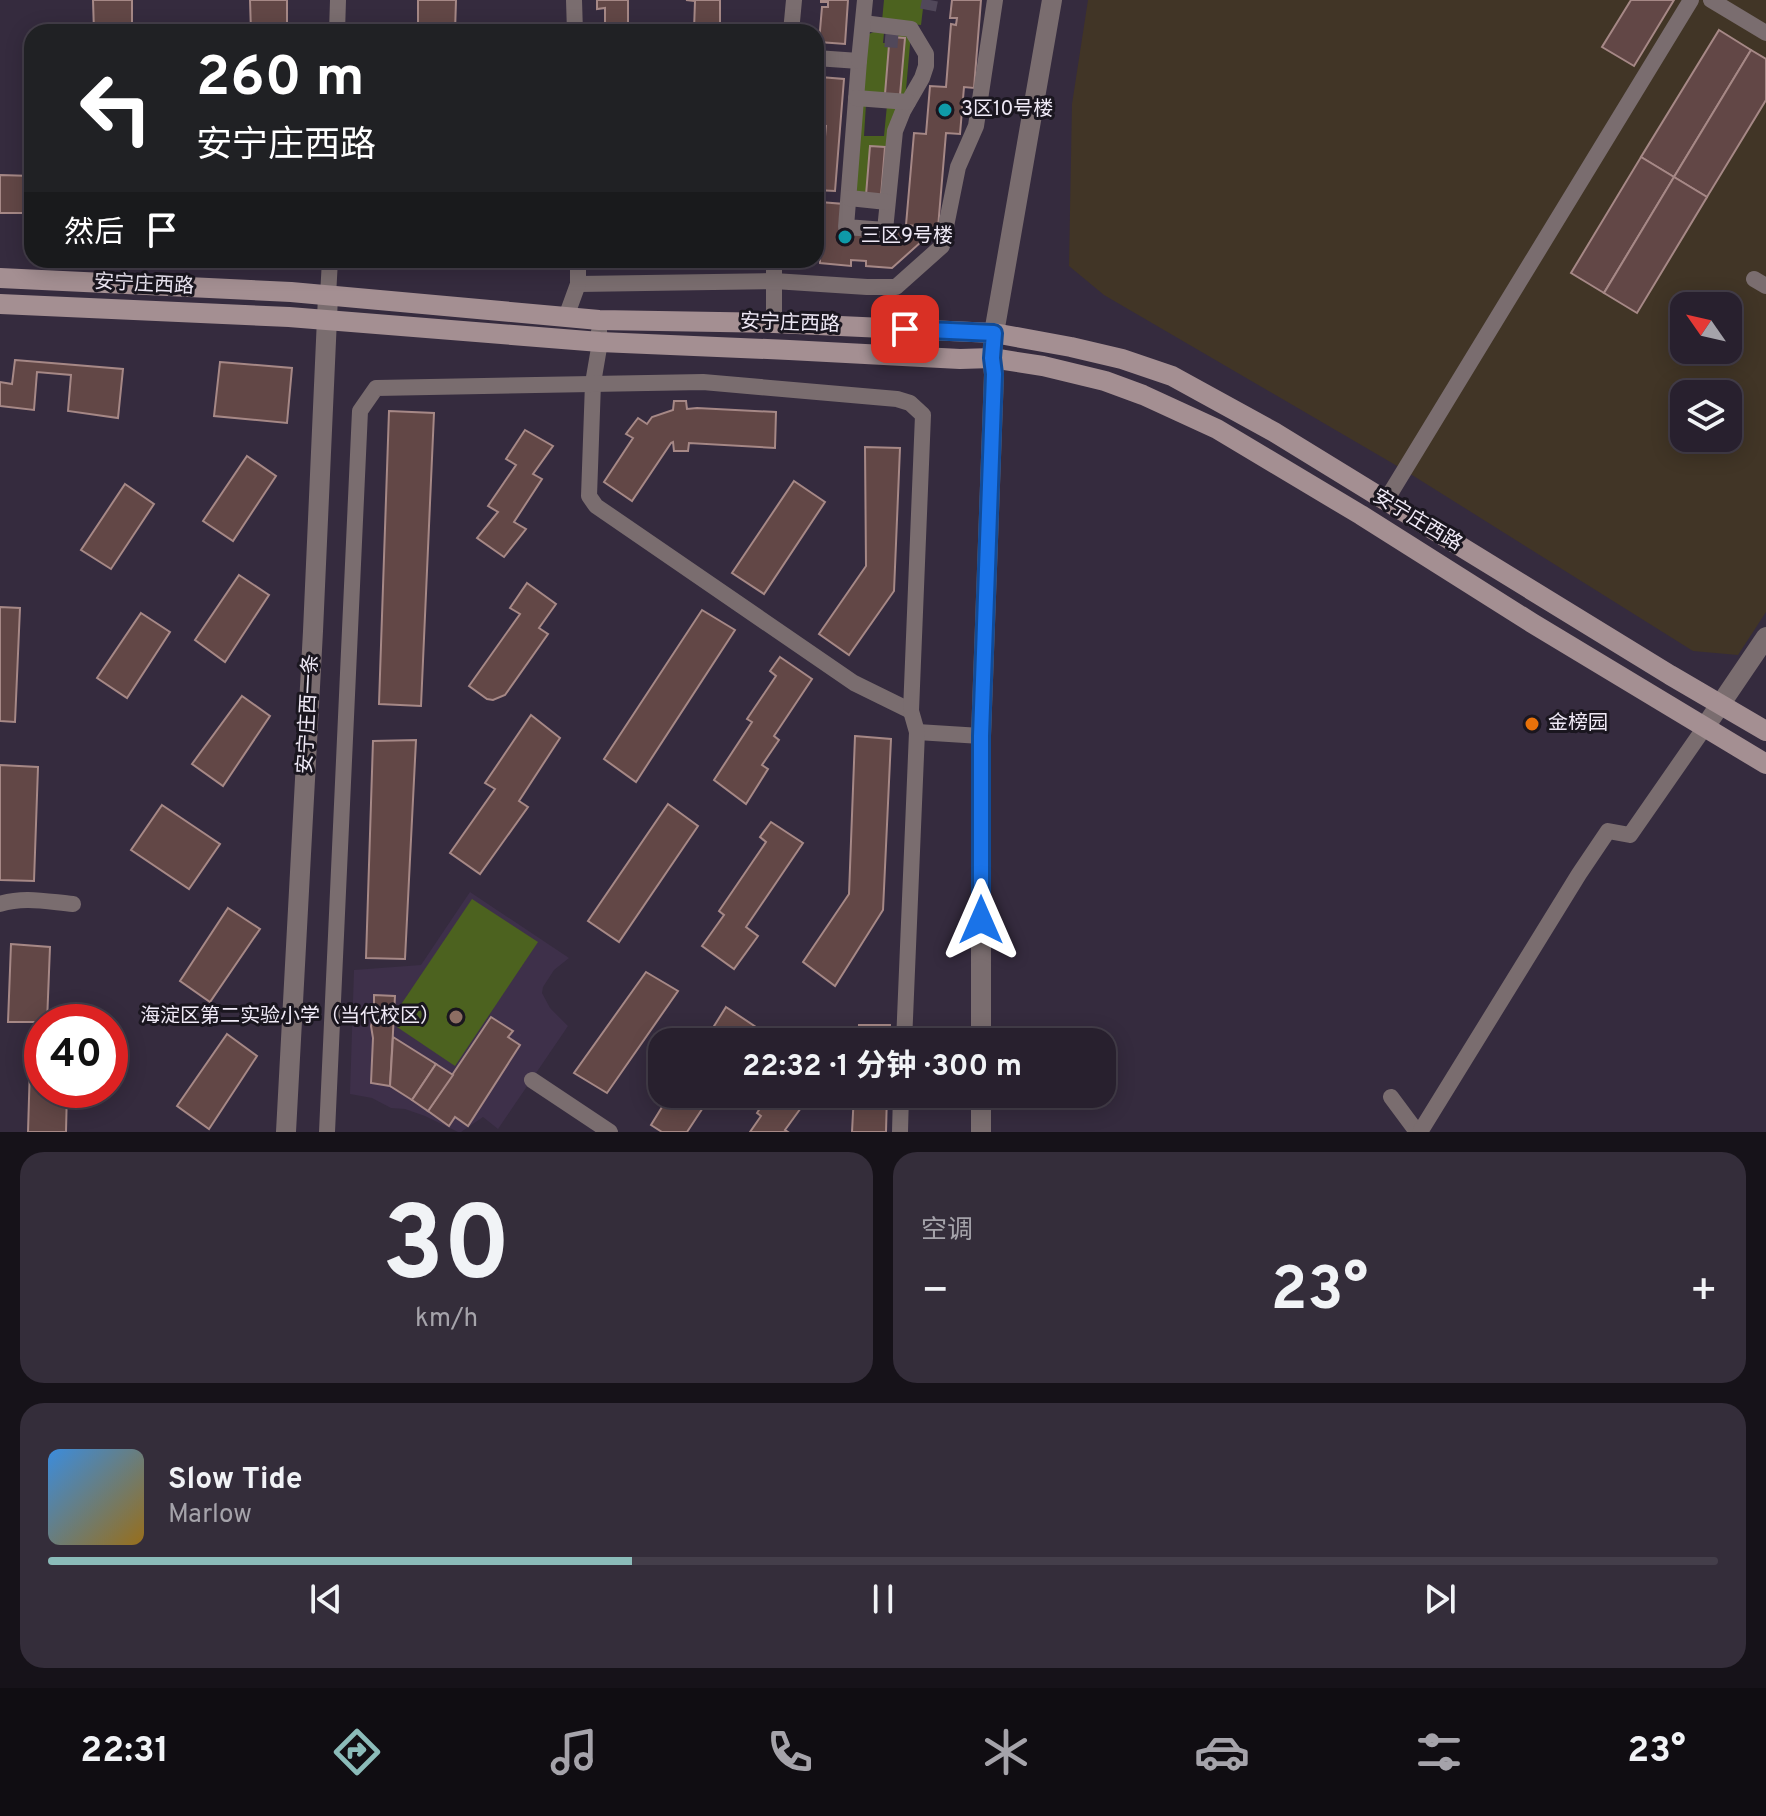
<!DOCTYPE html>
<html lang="zh">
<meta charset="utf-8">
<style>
:root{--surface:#28202e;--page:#342d3a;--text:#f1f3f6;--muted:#a5a3aa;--line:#443e4a;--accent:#8bbbb9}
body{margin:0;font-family:Overpass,"Noto Sans SC",sans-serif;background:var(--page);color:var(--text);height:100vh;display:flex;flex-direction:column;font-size:30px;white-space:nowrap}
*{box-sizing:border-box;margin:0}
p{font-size:26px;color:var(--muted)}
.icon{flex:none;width:44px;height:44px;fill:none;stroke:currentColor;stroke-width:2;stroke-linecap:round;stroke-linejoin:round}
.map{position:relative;height:1132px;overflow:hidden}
.sheet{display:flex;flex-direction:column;gap:20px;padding:20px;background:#161219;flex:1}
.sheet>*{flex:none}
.top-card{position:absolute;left:24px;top:24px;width:800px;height:244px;border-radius:24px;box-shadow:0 4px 20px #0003,0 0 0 2px var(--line);background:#202124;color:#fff;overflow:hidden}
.needle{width:52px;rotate:304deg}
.buttons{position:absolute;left:1670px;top:292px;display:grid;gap:16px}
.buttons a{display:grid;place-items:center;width:72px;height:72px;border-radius:16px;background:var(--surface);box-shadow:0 4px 20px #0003,0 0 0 2px var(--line);font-size:40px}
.speed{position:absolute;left:24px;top:1004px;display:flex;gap:16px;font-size:40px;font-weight:700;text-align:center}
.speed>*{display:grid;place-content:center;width:104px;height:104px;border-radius:50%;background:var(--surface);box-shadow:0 4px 20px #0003,0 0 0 2px var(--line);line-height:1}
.speed .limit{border:12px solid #d22;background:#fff;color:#111}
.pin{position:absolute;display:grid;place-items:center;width:68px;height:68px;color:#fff;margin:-34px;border-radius:16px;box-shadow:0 4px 12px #0006}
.me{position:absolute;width:88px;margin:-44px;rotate:0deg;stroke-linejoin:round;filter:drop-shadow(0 0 6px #0008)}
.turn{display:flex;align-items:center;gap:28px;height:168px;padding:0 40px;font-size:36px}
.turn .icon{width:104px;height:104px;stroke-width:2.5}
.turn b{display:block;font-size:56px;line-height:68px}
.then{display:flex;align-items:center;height:76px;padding:0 40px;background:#0003;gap:16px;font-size:30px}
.big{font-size:60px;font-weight:700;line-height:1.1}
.sheet .tile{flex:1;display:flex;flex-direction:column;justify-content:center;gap:12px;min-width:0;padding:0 28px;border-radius:24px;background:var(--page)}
.sheet .dial{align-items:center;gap:0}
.dial b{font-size:104px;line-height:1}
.song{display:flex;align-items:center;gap:24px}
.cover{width:96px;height:96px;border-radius:12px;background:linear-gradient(135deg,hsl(210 70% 55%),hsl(40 70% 35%))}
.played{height:8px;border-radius:4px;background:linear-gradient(90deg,var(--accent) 35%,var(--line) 35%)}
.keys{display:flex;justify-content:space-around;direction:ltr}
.heat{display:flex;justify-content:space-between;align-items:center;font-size:44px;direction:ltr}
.sheet .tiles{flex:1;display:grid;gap:20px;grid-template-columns:1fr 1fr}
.tile:last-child{grid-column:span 2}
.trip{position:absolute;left:648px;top:1028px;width:468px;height:80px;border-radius:24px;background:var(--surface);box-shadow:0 4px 20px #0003,0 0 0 2px var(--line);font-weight:700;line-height:80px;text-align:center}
.menu{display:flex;height:128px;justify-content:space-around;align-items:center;background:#100d12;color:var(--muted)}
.menu .icon{width:56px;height:56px}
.menu .active{color:var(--accent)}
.menu b{font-size:36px;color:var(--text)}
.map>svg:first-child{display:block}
.industrial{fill:#413526;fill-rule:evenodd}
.built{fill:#3e304a}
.green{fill:#4c621f}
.building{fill:#624746;stroke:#a68886;stroke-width:2}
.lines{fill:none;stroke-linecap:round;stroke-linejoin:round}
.minor-tunnel{stroke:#51485a;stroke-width:16;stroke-dasharray:16 8;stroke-linecap:butt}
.minor{stroke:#7a6d6f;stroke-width:16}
.tertiary{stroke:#7a6d6f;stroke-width:20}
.secondary{stroke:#a48f92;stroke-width:20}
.route-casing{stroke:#114b97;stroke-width:20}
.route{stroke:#1a73e8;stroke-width:14}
.culture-dot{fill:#0f9aa8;stroke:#1a161f;stroke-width:3}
.food-dot{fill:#e8710a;stroke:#1a161f;stroke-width:3}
.education-dot{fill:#8d6e63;stroke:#1a161f;stroke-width:3}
.labels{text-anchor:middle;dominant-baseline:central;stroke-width:6;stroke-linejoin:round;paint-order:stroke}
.poi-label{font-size:20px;fill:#efe9f6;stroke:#1a161f;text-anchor:start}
.street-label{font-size:20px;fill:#efe9f6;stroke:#1a161f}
</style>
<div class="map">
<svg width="1766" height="1132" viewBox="0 0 1766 1132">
<rect width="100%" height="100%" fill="#352b3e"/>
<path class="industrial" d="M 1088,0 L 1766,0 L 1766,612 L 1738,655 L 1693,651 L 1404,470 L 1104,295 L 1069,266 L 1072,104 ZM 1684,306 L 1728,306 L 1728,350 L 1684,350 ZM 1684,394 L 1728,394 L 1728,438 L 1684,438 Z"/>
<polygon class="built" points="470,892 569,958 554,970 543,987 542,993 550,1008 568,1026 498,1129 483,1117 461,1132 458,1132 425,1116 405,1109 391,1108 372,1098 350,1094 354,970 421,965"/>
<g class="green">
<polygon points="884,0 924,0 921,25 882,21"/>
<polygon points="878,30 884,33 883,43 888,43 889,32 911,33 905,101 862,92 869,34"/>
<polygon points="861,104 866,104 864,136 884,136 887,105 896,107 885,200 856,197"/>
<polygon points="472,899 538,942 455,1066 397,1027 398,1009"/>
</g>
<g class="building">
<polygon points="93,0 132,0 132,32 94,32"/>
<polygon points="250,0 287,0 287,32 251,32"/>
<polygon points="418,0 456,0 455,32 418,32"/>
<polygon points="597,0 628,0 628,32 599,32 599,29 605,29 605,8 597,9"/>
<polygon points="686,0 720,0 720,32 682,32 682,29 694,30 695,1"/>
<polygon points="821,0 848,0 845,44 819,42 822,7 828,7 828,2 821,2"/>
<polygon points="952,0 981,0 974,88 964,87 960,134 946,133 938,228 906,225 914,133 926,134 930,86 946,87 951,24 956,25 957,18 950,18"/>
<polygon points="1631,0 1674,0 1634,66 1602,47"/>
<polygon points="1719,30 1751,50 1674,177 1641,157"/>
<polygon points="892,37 905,38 900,95 885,94 889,45 891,45"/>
<polygon points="1751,50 1766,59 1766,100 1707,197 1674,177"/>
<polygon points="820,77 844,79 835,191 816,190 816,155 818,155 818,150 816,150 816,136 825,137 826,126 816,125 816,115 819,116 820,112 816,112 816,98 819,98"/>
<polygon points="870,146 885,147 881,196 866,195"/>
<polygon points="1641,157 1674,177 1604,293 1571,273"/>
<polygon points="0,175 32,176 32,213 0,213"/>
<polygon points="1674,177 1707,197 1637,313 1604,293"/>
<polygon points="820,202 844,204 841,232 874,234 873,239 886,240 899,229 931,233 892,268 866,266 866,261 851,260 851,266 820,263 820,257 816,256 816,211 820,211"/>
<rect x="692" y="260" width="29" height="7"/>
<polygon points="15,360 123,369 118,418 68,411 71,375 37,372 34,410 0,406 0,382 12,384"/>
<polygon points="220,362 292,368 287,423 214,416"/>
<polygon points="674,401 686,401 687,409 697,408 776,412 775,448 689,443 688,451 674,451 673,442 671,443 632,501 604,482 633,438 626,434 638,418 647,424 652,417 673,410"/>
<polygon points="389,411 434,413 421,706 379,704"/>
<polygon points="525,430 553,446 533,474 542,479 514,522 526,529 504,557 477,538 498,512 488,506 516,465 506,459"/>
<polygon points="865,447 900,448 894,591 849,655 819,634 866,566"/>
<polygon points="247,456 276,476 233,541 203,521"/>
<polygon points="794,481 825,502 764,594 732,573"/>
<polygon points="125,484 154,504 111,569 81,550"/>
<polygon points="239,575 269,595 225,662 195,640"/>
<polygon points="527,583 556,604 539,628 548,634 505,695 493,700 487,699 469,686 520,614 510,608"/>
<polygon points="0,607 20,608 15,722 0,721"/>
<polygon points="702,610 735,630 636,782 604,759"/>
<polygon points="141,613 170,632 127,698 97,678"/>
<polygon points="780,657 812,679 774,736 779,740 762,765 768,769 746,804 714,780 752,722 747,719 776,676 770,671"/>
<polygon points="242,696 270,716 223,786 192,764"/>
<polygon points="531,715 560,738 519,801 528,807 480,874 450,853 495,789 485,783"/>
<polygon points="855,736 891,739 883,910 835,986 803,962 849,894"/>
<polygon points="416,740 405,959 366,958 373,741"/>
<polygon points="0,765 38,767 34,881 0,880"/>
<polygon points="668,804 698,826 619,942 588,921"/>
<polygon points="162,805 220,844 189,889 131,850"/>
<polygon points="771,822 803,843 746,927 758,936 734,969 702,946 724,915 719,911 766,842 760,837"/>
<polygon points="228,908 260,929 210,1002 180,981"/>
<polygon points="11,944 50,947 47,1022 8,1022"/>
<polygon points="646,972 678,991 607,1093 574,1073"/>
<polygon points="374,995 395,996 390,1086 371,1083 373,1038 371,1026 374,1014"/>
<polygon points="726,1007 756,1027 746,1042 704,1042"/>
<polygon points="491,1017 513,1031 508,1037 520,1045 468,1126 455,1117 449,1126 428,1111"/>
<polygon points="859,1025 890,1025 889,1042 858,1042"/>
<polygon points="227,1034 257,1056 209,1129 177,1106"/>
<polygon points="393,1037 436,1064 412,1100 390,1086"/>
<polygon points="436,1064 453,1075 428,1111 412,1100"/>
<polygon points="30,1065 42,1065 42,1090 67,1090 66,1132 28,1132"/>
<polygon points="670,1094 712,1094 687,1132 662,1132 651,1125"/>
<polygon points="769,1094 797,1094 806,1101 785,1130 788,1132 750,1132 761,1116 757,1113"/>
<polygon points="854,1094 887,1094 886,1132 852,1132"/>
</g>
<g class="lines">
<g class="minor-tunnel">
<polyline points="928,10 930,0"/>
<polyline points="885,39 898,40"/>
</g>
<g class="minor">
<polyline points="574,0 575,32"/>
<polyline points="1711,0 1766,33"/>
<polyline points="337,32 338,0"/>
<polyline points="791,32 794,0"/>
<polyline points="816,58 859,61 846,227 885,230 895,131 903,111 922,78 926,66 926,54 911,29 863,23"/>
<polyline points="859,61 865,0"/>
<polyline points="856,98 908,102"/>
<polyline points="849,198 887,202"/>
<polyline points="774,260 774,323"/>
<polyline points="1754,279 1766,286"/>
<polyline points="578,284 774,281 867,287 896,287 942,246 958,167 976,126 995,0"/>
<polyline points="328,296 330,260"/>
<polyline points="566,317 578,284 578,260"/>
<polyline points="599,331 600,342 593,383 589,496 596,506 854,683 911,711"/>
<polyline points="1385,502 1691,0"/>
<polyline points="917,732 981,736"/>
<path d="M 0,904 C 24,896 49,902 73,904"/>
<polyline points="532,1080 610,1132"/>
<polyline points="1391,1097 1417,1132"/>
<polyline points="327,1132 360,411 376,388 703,382 897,399 910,403 923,415 911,711 917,732 904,1042"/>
<polyline points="900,1132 901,1094"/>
<polyline points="1420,1132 1579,874 1608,831 1630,835 1705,727"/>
</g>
<g class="tertiary">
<polyline points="1705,727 1766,637"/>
<polyline points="981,1042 981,736 994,374 992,358 994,333 1052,0"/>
<polyline points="981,1094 981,1132"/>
<polyline points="286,1132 313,631 328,296"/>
</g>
<g class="secondary">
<polyline points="0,278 291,292 599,320 774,323 994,333 1071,347 1122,359 1172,376 1274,432 1670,675 1766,731"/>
<polyline points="0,304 289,317 600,342 789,350 960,359 992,358 1043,366 1105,381 1143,395 1217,429 1361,515 1532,623 1766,764"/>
</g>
</g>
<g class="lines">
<defs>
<polyline id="route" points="905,329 994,333 992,358 994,374 981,736 981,920"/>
</defs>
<use href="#route" class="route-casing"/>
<use href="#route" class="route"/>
</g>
<g class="culture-dot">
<circle cx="945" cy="110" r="8"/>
<circle cx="845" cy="237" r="8"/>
</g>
<circle class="food-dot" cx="1532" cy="724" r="8"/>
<circle class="education-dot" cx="456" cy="1017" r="8"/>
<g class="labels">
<g class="poi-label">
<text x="961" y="110">3区10号楼</text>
<text x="861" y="237">三区9号楼</text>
<text x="1548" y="724">金榜园</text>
<text x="440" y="1017" text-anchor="end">海淀区第二实验小学（当代校区）</text>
</g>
<g class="street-label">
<text transform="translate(144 285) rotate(3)">安宁庄西路</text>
<text transform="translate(790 324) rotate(2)">安宁庄西路</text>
<text transform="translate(1417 521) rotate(31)">安宁庄西路</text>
<text transform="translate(309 714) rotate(-87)">安宁庄西一条</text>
</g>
</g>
</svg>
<div class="buttons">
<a><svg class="needle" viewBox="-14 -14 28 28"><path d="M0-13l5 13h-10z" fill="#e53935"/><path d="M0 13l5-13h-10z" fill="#a5a3aa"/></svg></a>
<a><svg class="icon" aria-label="layers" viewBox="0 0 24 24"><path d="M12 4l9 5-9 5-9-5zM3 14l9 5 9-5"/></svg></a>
</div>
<div class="speed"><div class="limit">40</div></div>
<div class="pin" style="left:905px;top:329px;background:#d93025"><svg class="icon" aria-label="arrive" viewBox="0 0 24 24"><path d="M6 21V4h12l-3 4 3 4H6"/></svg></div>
<svg class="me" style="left:981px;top:920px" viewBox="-20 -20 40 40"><path d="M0-17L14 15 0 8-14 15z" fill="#1a73e8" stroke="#fff" stroke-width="4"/></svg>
<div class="trip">22:32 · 1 分钟 · 300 m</div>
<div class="top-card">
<div class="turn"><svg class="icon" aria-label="left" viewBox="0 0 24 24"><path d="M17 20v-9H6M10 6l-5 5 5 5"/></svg><div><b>260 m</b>安宁庄西路</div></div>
<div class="then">然后<svg class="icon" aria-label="arrive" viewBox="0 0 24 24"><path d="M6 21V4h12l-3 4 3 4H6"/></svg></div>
</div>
</div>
<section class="sheet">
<div class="tiles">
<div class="tile dial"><b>30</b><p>km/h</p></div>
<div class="tile"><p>空调</p>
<div class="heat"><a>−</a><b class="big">23°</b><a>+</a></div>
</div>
<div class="tile">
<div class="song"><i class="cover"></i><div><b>Slow Tide</b><p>Marlow</p></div></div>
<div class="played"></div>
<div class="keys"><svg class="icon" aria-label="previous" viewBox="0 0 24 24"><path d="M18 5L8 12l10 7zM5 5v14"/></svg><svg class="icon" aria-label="pause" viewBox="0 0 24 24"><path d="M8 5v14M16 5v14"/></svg><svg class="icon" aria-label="next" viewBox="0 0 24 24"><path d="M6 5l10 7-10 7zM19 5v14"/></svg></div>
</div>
</div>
</section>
<nav class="menu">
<b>22:31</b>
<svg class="icon active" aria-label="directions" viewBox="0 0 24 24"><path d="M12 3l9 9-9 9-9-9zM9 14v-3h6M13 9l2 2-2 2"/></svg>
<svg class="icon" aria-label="music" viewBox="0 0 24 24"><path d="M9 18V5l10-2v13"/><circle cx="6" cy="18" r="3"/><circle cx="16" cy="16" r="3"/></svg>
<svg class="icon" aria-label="phone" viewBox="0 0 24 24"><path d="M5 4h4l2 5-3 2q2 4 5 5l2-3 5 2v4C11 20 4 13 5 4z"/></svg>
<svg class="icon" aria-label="climate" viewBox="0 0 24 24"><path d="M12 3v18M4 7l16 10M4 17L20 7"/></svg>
<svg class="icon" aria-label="car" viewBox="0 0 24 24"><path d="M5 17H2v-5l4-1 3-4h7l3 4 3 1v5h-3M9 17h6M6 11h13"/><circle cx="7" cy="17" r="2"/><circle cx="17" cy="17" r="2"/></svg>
<svg class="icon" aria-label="filters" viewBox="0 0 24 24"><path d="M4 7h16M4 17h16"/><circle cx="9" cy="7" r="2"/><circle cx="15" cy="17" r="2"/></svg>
<b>23°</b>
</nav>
